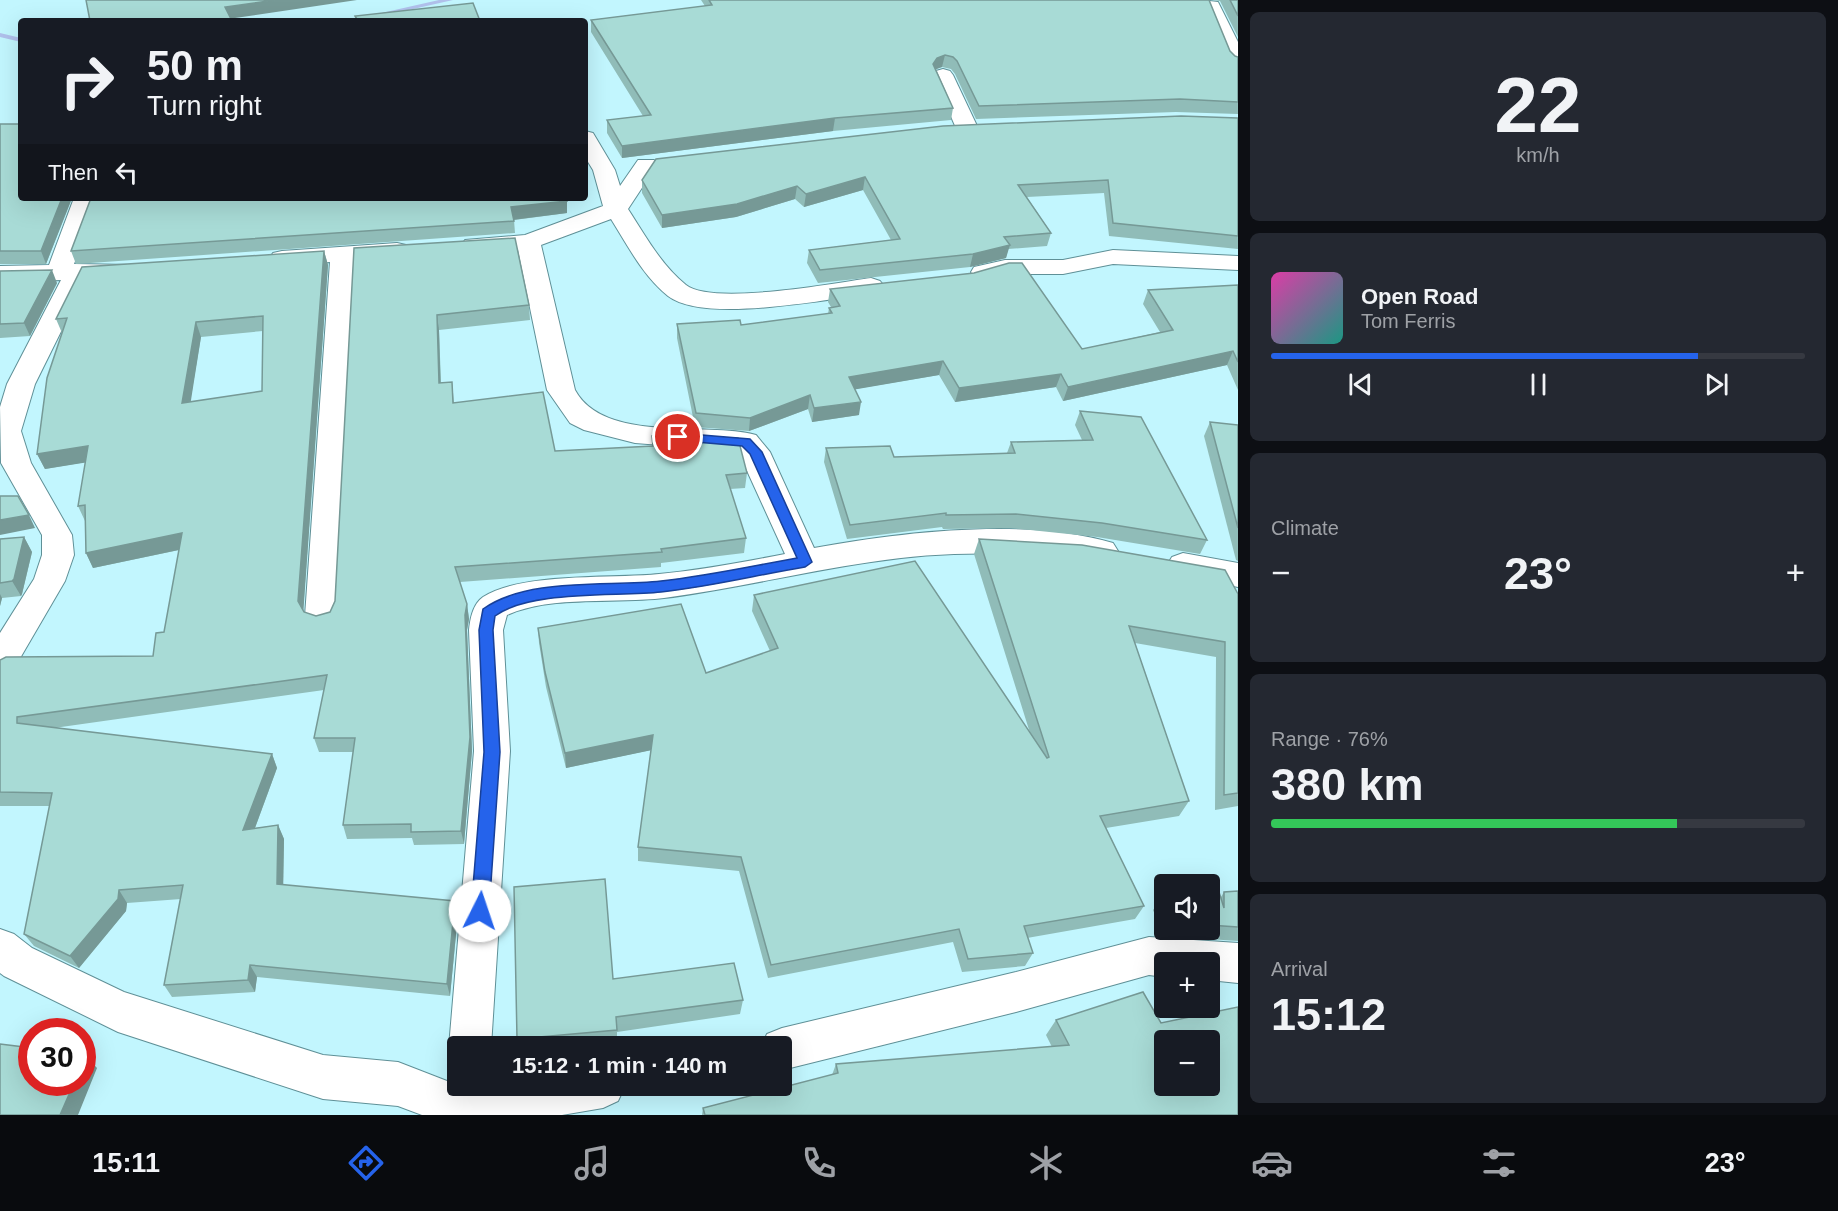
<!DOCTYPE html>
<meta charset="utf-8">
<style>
:root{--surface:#171b24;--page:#242831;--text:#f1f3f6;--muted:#9ea1a6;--line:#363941;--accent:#2563eb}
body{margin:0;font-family:Arial,sans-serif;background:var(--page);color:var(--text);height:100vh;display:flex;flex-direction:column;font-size:22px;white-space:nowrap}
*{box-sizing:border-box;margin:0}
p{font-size:20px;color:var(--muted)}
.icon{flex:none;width:33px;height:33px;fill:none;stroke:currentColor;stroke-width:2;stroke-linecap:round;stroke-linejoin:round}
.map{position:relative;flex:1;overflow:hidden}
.drawer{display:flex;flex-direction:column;gap:12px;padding:12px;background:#0d0f14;width:600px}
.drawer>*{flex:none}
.top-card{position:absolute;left:18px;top:18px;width:570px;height:183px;border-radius:6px;box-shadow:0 6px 24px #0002;background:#171b24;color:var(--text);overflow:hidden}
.buttons{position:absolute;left:1154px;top:874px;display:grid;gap:12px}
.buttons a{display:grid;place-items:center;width:66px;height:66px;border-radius:6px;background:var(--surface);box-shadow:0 6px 24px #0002;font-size:30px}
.speed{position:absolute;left:18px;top:1018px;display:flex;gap:12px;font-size:30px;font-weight:700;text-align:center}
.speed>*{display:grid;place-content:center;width:78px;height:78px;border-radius:50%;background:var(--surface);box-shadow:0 6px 24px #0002;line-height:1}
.speed .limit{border:9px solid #d22;background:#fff;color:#111}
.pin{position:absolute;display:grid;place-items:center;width:51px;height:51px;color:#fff;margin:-26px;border:3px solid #fff;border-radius:50%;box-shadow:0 2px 6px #0007}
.me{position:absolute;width:66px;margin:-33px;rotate:4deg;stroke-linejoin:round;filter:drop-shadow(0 0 4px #0008)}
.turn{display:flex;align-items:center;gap:21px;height:126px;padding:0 30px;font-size:27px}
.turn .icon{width:78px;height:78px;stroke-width:2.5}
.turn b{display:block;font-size:42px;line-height:51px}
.then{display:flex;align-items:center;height:57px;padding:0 30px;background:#0003;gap:12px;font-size:22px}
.big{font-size:45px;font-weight:800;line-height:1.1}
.drawer .tile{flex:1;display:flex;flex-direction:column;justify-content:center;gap:9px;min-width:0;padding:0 21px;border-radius:9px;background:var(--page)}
.drawer .dial{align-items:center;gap:0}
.dial b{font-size:78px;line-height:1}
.song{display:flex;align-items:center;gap:18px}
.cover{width:72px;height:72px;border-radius:9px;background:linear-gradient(135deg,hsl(320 70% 55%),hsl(170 70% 35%))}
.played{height:6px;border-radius:3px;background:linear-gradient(90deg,var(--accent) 80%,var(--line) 80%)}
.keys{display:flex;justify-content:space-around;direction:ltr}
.heat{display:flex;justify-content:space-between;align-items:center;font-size:33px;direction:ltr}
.charge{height:9px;border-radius:4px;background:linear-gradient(90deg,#34c759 76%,var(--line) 0)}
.trip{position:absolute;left:447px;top:1036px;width:345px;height:60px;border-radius:6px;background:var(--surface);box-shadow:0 6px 24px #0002;font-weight:800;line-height:60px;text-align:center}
.dock{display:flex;height:96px;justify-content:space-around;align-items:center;background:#090b0e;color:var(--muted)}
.dock .icon{width:42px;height:42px}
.dock .active{color:var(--accent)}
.dock b{font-size:27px;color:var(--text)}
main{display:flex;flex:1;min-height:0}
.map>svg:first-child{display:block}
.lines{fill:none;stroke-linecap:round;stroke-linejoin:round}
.stream{fill:#b0c0eb;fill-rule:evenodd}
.minor-casing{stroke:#5f9097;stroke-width:2}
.minor{fill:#fff;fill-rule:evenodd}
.wall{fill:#90bcb8;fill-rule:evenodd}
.shaded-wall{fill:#769996}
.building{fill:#a8dbd6;stroke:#769996;stroke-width:1.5;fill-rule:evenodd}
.route{fill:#2563eb;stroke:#184099;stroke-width:1.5}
</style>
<main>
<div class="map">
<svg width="1238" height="1115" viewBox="0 0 1238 1115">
<rect width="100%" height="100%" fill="#c2f6fe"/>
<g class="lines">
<g class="stream">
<polygon points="439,0 453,0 360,21 346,21"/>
<polygon points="0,33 21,38 21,42 0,37"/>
</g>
<defs>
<g id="minor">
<polygon points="1201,0 1218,2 1238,42 1238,68 1231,66 1228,62"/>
<polygon points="943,69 950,71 953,75 978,128 975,133 959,133 956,128 933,75 936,71"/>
<path d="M 585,131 L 593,133 L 596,138 L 615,170 L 620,186 L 638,160 L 654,160 L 657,165 L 628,209 C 645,235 661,265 686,285 C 713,306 834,283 871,278 L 880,281 L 884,286 L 880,291 L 871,294 C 825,299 705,324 668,296 C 643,276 628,246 611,219 L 541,245 L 575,390 C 604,444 706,421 756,435 L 770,452 L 814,548 C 901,532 1028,517 1113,543 L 1118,551 L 1113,559 L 1102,563 C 1025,551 948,550 871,562 C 802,572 734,589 664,598 C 616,604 552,595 507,615 L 503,630 L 510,751 L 491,1047 L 458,1047 L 458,1063 L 449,1047 L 474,751 L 469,630 C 470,619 473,604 483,597 C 522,572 612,579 659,574 C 702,570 744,562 785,554 L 738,451 L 635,443 L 584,430 L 570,423 L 547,390 L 518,250 L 474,252 L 465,250 L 462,245 L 465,240 L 525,235 L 603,206 L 593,170 L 585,157 Z"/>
<polygon points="74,198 98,198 74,264 131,265 134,270 131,275 87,279 35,384 21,431 31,463 72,535 74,555 65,581 12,672 0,676 0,633 34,579 42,555 42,535 1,463 0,407 7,384 61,280 0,282 0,266 49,265"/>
<polygon points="397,243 406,245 409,250 406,255 355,260 337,616 333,625 321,629 309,625 305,616 330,262 282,265 273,263 270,258 273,253 282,251"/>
<polygon points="1113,250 1238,256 1238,270 1113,264 1063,274 1005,274 983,279 974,277 971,272 974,267 1005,260 1063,260"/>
<polygon points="1183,553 1238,563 1238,587 1172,573 1167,565 1172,557"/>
<polygon points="0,929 14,934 32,948 124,992 323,1055 398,1062 465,1088 625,1086 618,1101 603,1108 562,1115 422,1115 398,1106 323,1099 118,1032 4,976 0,973"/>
<polygon points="1149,937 1238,943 1238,983 1209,980 1209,963 1164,963 1164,977 1149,975 1016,1012 782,1070 782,1047 761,1047 767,1034 782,1028 1016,972"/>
</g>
</defs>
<use href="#minor" class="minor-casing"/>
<use href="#minor" class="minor"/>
</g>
<g class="wall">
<polygon points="701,0 1209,0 1230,51 1235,56 1238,57 1238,114 1176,112 976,119 955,74 951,69 942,67 936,69 953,108 951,120 833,131 622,158 607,133 607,120 643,116 591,32 591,20 705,6"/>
<polygon points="1213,0 1238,0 1238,37 1220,1"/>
<polygon points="1238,118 1238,249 1109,236 1104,193 1027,197 1051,233 1047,246 1008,249 1006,258 970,267 818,283 807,263 809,250 891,240 863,190 804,207 795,199 736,217 662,228 642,193 642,180"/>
<polygon points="0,124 21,198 72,198 46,264 0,264"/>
<polygon points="567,201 567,213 514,220 515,233 76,264 71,251"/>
<path d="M 354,248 L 529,305 L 530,320 L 439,330 L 441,383 L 452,382 L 454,403 L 555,451 L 652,446 L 652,436 L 747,473 L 745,488 L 730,489 L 746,538 L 744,553 L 661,563 L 661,567 L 460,582 L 467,604 L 469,619 L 467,630 L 472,751 L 464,844 L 414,845 L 412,838 L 347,839 L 343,825 L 353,752 L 319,752 L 314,738 L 324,690 L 54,728 L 272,754 L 277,768 L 255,828 L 278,825 L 284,839 L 283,885 L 455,901 L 458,914 L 450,996 L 257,977 L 255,992 L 172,997 L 164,985 L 181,899 L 127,903 L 126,911 L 79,968 L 34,946 L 24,934 L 50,806 L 0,806 L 0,660 L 153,656 L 164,632 L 179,550 L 93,568 L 86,553 L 85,521 L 78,506 L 86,462 L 45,469 L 37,454 L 62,333 L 56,319 L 324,251 L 328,265 L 303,611 L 304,612 L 316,616 L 330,612 L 335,601 ZM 263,331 L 262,391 L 190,402 L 201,337 Z"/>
<polygon points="0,271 57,283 30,336 0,338"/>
<polygon points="1238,285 1238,390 1227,365 1063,401 1056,387 955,402 939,375 855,389 859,415 812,422 808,409 749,431 695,427 677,338 677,324 741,325 828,314 829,308 831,307 828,302 830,289 1082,349 1160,332 1143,304 1148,290"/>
<polygon points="1080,411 1207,540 1200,554 1097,537 1011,528 943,529 942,527 847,539 824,462 826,448 894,457 1007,453 1011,442 1082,440 1075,425"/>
<polygon points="1210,422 1238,425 1238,561 1236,560 1204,436"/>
<polygon points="24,537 32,552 22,594 21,596 2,598 0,606 0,539"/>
<polygon points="979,539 1238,594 1238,806 1215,810 1216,657 1135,643 1189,801 1179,816 1106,828 1144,906 1135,919 1027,938 1033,953 1025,966 962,972 953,942 768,978 739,871 638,861 638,847 651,750 566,768 546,687 539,643 538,628 706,673 770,651 752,611 754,595 1030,733 974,554"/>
<polygon points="1238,891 1238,941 1164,936 1153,910 1163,897 1164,897 1164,930 1209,930 1209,893 1221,897 1224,892"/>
<polygon points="613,979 743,1000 740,1014 617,1032 617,1044 587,1047 519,1047 517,1039"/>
<polygon points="1056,1020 1161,1023 1238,1115 702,1115 703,1108 832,1075 836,1064 1052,1047 1046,1035"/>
</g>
<g class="shaded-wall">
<polygon points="275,0 357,0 228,19 225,7"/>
<polygon points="945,55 942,67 934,70 933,64 937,58"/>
<polygon points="835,118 833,131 622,158 622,146"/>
<polygon points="865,177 863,190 804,207 806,194"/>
<polygon points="797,186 795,199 736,217 662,228 662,215"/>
<polygon points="62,198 72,198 46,264 41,251"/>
<polygon points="567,201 567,213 512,220 511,207"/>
<polygon points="1010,245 1006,258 970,267 973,254"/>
<polygon points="324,251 328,265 303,616 298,601"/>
<polygon points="52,270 57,283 30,336 24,323"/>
<polygon points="437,315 439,330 441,398 439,383"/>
<polygon points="196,322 201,337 188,419 182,403"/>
<polygon points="1233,351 1227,365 1063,401 1068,387"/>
<polygon points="943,361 939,375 846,391 849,377"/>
<polygon points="1061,374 1056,387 955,402 959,388"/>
<polygon points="810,395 808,409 749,431 750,418"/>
<polygon points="861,402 859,415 812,422 814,408"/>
<polygon points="88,446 95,461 45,469 37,454"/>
<polygon points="29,515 35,528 0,535 0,520"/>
<polygon points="182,533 188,548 93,568 86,553"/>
<polygon points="24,537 32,552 22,594 21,596 12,581"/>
<polygon points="0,594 2,598 0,606"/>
<polygon points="467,604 469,619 467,630 472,751 464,844 461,831 465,615"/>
<polygon points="653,735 652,750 566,768 565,753"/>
<polygon points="272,754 277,768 249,844 243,830"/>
<polygon points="278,825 284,839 283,897 277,884"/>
<polygon points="119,890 127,903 126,911 79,968 70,956"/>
<polygon points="455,901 458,914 450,996 447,984"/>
<polygon points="250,965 257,977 255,992 248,980"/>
<polygon points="85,1055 97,1068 78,1115 60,1115 74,1083 82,1083 82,1062"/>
</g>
<g class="building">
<polygon points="86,0 275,0 225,7 232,21 90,21"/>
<polygon points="709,0 1209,0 1230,51 1235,56 1238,57 1238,102 1180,99 979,106 957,61 953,57 945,55 937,58 933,64 953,108 835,118 622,146 607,120 651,115 591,20 712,5"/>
<polygon points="1230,0 1238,0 1238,16"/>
<polygon points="473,3 480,21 358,21 355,16"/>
<polygon points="1181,116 1238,118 1238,236 1113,223 1108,180 1018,185 1051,233 1004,237 1010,245 973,254 820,270 809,250 900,239 865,177 806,194 797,186 737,204 662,215 642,180 656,159 943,126"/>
<polygon points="0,124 21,124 21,198 62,198 41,251 0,251"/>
<polygon points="91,198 566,198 567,201 511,207 514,221 71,251"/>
<path d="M 515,238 L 529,305 L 437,315 L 439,383 L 452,382 L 453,403 L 543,392 L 555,451 L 653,446 L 652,436 L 738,438 L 747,473 L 726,475 L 746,538 L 661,549 L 662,552 L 455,567 L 467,604 L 465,615 L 470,737 L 461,831 L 411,832 L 411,824 L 343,825 L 355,738 L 314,738 L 327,675 L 17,717 L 17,723 L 272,754 L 243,830 L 278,825 L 277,884 L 455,901 L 447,984 L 250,965 L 248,980 L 164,985 L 183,885 L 119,890 L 118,899 L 70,956 L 24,934 L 52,793 L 0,792 L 0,660 L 6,657 L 153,656 L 156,633 L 164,632 L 182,533 L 86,553 L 85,505 L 78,506 L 88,446 L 37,454 L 47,378 L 67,318 L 56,319 L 82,267 L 324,251 L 298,601 L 304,612 L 316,616 L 330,612 L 335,601 L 354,248 ZM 263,316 L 262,391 L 182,403 L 196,322 Z"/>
<polygon points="1009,263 1022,263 1082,349 1173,330 1148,290 1238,285 1238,362 1233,351 1068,387 1061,374 959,388 943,361 849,377 861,402 814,408 810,395 750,418 696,413 677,324 740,320 741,325 832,313 829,308 840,306 830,289 974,273"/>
<polygon points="52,270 24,323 0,324 0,271"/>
<polygon points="1080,411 1141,417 1207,540 1102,523 1016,514 946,515 946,513 850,525 826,448 890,446 894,457 1015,453 1011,442 1093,440"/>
<polygon points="1210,422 1238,425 1238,528"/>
<polygon points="0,496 18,496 29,515 0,520"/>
<polygon points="24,537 14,579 12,581 0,583 0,539"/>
<polygon points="979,539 1082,545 1225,570 1238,594 1238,793 1224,795 1225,642 1129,626 1189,801 1100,816 1144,906 1024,926 1033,953 968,959 959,929 771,965 741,857 638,847 653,735 565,753 545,672 538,628 681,604 706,673 778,648 754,595 915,561 1047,758 1049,757"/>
<polygon points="605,879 613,979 734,963 743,1000 616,1017 617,1030 517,1039 514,887"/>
<polygon points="1238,891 1238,927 1209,925 1209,893 1219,892 1224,908 1224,892"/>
<path d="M 1143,992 L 1161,1023 L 1238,1007 L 1238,1115 L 705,1115 L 703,1108 L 838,1073 L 836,1064 L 1069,1045 L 1056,1020 ZM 1164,1041 L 1209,1041 L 1209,1086 L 1164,1086 Z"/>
<polygon points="0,1044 32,1048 32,1083 74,1083 60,1115 0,1115"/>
</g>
<path class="route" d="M 678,433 L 750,439 L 762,452 L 812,562 L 805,567 C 757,575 709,587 661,592 C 616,597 530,590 495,616 L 493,630 L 500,752 L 489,911 L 486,916 L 480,919 L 474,916 L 471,911 L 484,752 L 479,630 L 483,609 C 528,577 607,587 661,581 C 707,576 752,566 797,558 L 750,454 L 742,446 L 673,440 L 672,437 Z"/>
</svg>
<div class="buttons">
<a><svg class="icon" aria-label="sound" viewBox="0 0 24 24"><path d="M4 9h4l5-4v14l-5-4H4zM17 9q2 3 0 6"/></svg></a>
<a>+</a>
<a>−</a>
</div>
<div class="speed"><div class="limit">30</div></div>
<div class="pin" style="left:678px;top:437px;background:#d93025"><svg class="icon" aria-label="arrive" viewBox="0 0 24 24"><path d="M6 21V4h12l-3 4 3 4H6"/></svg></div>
<svg class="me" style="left:480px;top:911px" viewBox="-20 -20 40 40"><circle r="19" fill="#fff"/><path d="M0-13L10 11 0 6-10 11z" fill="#2563eb"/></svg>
<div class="trip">15:12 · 1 min · 140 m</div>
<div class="top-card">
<div class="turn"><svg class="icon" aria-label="right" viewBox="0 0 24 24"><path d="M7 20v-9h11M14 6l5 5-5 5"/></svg><div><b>50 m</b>Turn right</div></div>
<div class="then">Then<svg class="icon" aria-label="left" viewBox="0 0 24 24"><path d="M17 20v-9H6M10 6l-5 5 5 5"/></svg></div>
</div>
</div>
<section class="drawer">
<div class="tile dial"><b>22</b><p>km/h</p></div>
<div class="tile">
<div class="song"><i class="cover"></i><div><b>Open Road</b><p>Tom Ferris</p></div></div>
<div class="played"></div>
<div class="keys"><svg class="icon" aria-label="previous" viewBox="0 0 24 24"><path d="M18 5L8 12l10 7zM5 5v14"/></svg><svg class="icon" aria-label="pause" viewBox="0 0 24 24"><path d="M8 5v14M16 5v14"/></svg><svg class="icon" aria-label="next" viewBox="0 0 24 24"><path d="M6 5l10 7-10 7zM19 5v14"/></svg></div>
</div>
<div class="tile"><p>Climate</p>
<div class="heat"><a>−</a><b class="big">23°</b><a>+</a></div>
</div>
<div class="tile"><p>Range · 76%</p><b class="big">380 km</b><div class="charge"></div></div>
<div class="tile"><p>Arrival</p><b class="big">15:12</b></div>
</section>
</main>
<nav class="dock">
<b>15:11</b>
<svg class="icon active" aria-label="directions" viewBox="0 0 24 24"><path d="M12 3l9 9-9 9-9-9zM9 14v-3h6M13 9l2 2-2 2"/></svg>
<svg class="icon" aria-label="music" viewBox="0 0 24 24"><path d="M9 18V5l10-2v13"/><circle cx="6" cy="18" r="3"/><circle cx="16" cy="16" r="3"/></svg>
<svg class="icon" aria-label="phone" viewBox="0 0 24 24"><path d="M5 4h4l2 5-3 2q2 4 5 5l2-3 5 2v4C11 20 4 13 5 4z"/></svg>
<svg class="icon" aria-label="climate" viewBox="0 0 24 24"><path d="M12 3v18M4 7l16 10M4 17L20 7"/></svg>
<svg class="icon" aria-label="car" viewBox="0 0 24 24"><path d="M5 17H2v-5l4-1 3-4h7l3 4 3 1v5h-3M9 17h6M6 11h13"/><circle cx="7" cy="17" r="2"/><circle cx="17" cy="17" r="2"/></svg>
<svg class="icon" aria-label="filters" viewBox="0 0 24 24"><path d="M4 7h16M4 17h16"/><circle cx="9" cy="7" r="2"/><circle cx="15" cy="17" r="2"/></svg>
<b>23°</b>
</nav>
